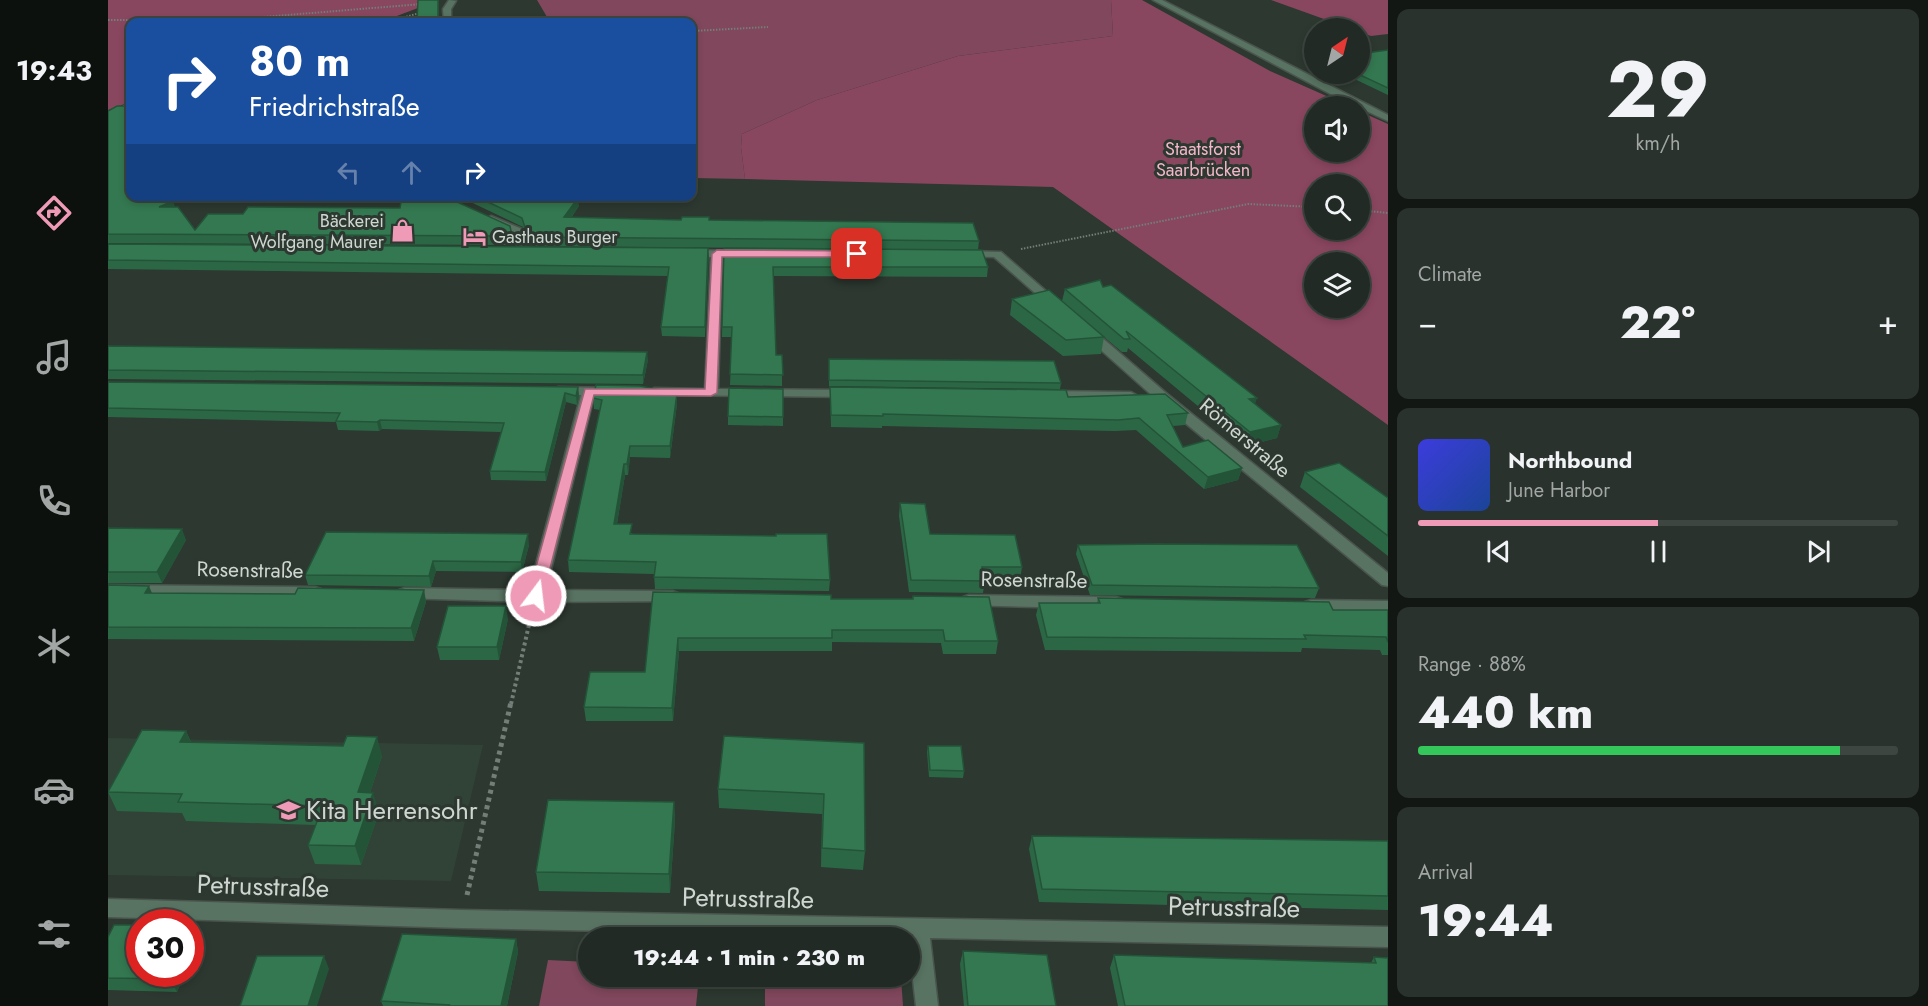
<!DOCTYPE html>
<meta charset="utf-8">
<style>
:root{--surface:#212a24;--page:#29322c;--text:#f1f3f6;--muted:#a2a7a6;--line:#3e4641;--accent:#ef9ab7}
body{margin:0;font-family:Jost,sans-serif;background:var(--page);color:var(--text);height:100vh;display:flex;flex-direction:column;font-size:22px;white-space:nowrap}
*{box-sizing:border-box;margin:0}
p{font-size:20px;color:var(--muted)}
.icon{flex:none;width:33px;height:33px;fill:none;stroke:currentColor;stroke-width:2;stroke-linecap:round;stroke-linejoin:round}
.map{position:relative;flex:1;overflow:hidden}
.drawer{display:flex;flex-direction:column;gap:9px;padding:9px;background:#121714;width:540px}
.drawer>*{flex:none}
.top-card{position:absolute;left:18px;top:18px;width:570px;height:183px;border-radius:12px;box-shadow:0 3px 9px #0003,0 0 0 2px var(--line);background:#1a4fa0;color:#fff;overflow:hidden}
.needle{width:39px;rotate:35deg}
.fabs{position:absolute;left:1196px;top:18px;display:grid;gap:12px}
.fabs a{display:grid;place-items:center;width:66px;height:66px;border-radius:50%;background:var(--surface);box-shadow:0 3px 9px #0003,0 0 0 2px var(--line);font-size:30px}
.speed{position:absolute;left:18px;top:909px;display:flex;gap:12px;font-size:30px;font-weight:700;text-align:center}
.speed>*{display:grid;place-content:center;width:78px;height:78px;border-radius:50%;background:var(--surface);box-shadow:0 3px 9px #0003,0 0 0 2px var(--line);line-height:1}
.speed .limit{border:9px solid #d22;background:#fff;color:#111}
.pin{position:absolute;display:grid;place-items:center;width:51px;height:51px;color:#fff;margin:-26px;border-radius:12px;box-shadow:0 3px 9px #0006}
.me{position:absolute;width:66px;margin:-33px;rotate:15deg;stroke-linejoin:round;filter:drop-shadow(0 0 4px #0008)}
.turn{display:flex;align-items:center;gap:21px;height:126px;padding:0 24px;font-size:27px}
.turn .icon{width:78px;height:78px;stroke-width:2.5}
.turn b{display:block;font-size:42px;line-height:51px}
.lanes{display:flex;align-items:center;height:57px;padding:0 24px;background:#0003;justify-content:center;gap:30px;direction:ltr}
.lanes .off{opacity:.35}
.big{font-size:45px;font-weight:800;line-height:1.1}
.drawer .card{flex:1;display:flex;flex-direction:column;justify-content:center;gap:9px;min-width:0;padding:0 21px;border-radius:12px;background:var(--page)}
.drawer .dial{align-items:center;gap:0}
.dial b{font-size:78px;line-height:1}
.song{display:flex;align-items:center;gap:18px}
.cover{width:72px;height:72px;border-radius:9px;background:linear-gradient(135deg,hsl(240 70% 55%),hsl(220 70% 35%))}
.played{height:6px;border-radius:3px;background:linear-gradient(90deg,var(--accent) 50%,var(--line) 50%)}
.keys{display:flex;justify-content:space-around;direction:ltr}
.heat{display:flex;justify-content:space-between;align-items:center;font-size:33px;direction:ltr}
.charge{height:9px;border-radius:4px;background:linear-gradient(90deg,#34c759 88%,var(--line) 0)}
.trip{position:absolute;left:470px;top:927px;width:342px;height:60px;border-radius:30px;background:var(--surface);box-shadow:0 3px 9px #0003,0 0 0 2px var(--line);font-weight:800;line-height:60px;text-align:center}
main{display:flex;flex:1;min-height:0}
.menu{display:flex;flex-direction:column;width:108px;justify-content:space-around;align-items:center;background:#0d110e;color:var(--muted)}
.menu .icon{width:42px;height:42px}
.menu .selected{color:var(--accent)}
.menu b{font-size:27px;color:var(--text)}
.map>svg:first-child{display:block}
.built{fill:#314337}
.green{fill:#81475c}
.forest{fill:#89465f;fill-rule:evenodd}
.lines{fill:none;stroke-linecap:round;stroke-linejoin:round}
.minor-casing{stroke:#49544d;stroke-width:3}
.path-far2{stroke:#747e78;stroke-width:2;stroke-dasharray:1.5 1.5;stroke-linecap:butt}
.path-far1{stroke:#747e78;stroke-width:4;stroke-dasharray:3 3;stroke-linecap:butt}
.path{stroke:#747e78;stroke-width:5;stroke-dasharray:4 4;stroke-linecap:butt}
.minor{fill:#587361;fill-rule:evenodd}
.wall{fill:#2c6745}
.shaded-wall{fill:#245438}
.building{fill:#337850;stroke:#245438;stroke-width:1.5}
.route{fill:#ef9ab7;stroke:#9b6477;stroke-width:1.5}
.labels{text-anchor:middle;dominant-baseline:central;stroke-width:6;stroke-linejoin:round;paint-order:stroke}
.far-park-label{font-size:18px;fill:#f3b6ca;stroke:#2c3830}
.far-poi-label{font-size:18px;fill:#cfd6d1;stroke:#2c3830;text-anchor:end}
.street-label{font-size:21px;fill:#cfd6d1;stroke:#2c3830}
.near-poi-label{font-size:26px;fill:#cfd6d1;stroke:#2c3830;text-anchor:start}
.near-street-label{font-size:26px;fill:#cfd6d1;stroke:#2c3830}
</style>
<main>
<nav class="menu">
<b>19:43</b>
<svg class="icon selected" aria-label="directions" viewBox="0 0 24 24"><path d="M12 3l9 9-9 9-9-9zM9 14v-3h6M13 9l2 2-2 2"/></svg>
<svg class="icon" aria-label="music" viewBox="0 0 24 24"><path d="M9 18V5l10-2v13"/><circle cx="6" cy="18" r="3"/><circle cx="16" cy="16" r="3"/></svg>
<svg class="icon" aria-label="phone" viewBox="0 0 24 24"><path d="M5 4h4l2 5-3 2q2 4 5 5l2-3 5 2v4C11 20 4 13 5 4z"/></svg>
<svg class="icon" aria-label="climate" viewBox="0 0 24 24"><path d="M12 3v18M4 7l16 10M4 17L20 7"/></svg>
<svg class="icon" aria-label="car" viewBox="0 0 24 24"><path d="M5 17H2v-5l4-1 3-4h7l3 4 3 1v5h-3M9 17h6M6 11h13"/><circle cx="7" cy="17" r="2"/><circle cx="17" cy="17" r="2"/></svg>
<svg class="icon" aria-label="filters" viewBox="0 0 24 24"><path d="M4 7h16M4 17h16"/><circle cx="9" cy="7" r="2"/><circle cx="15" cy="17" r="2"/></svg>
</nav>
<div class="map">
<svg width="1280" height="1006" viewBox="0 0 1280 1006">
<rect width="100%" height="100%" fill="#2c3830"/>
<polygon class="built" points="0,738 375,745 343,881 0,875"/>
<g class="green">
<polygon points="429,0 1003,0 1005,36 850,56 709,100 634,134 633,147 637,179 584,178 584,22 442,22"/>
<polygon points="440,960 480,962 480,976 591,977 588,1006 431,1006"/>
<polygon points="657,977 793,977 795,1006 657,1006"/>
</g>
<g class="forest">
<polygon points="0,0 331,0 273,22 22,22 22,102 0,110"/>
<path d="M 1003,0 L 1034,0 L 1162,71 L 1241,106 L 1206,106 L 1206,152 L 1251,152 L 1251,111 L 1280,124 L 1280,425 L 945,187 L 637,179 L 633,147 L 634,134 L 709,100 L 850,56 L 1005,36 ZM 1206,184 L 1251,184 L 1251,230 L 1206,230 ZM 1206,262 L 1251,262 L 1251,308 L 1206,308 Z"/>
<polygon points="1163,0 1280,0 1280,34 1263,36 1251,32 1251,28 1241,28"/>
</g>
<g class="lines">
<defs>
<g id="minor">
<polygon points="341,0 348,1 343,9 343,22 336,22 335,9"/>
<polygon points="1045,0 1054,0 1280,115 1280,121 1230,98"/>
<polygon points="383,216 414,229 420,249 418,251 410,251 405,233 379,221 378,219"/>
<polygon points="580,250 637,251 643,254 637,257 614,257 610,389 741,390 748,394 746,397 541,395 539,392 546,388 597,389 603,257 576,255 576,251"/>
<polygon points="856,251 893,252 954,305 948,309 944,308 886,257 852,256 852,252"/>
<polygon points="980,328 984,329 1058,393 1280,573 1280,586 1274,585 1048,399 976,335 974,332"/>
<polygon points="450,387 507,388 514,392 507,396 486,396 438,590 564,591 570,593 572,597 570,601 428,602 291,598 289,594 291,590 297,588 421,590 473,395 445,394 443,391"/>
<polygon points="939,391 1023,392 1030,396 1023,400 934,398 932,395"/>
<polygon points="0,585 207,587 213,589 215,593 213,597 207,599 0,595"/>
<polygon points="861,595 1008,597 1014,599 1016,603 1014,607 1008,609 855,605 853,601 855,597"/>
<polygon points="1203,600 1280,601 1280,613 1197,610 1195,606 1197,602"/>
<polygon points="0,899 353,910 1280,927 1280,947 822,938 830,1006 808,1006 800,937 353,928 0,917"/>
</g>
</defs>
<use href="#minor" class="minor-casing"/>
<g class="path-far2">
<polyline points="0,20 118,20 314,4"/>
<polyline points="278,22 312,13"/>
<polyline points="584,31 660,27"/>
<polyline points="12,107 22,104"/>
<polyline points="1251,210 1280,213"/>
<polyline points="913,249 1140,204 1206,207"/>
</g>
<polyline class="path-far1" points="403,704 423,616"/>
<g class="path">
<polyline points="359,895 403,702"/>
<polyline points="478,962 480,947"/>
</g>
<use href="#minor" class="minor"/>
</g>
<g class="wall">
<polygon points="1280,50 1280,95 1236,74 1251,74"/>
<polygon points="22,106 22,196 67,207 87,230 404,236 405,245 0,243 0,111"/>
<polygon points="350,196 457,196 471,206 463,218 601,220 871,241 870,250 421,246 415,227"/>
<polygon points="0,244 600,248 597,337 554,336 553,327 560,276 0,269"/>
<polygon points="616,248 880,267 879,277 665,276 668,355 674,355 674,386 622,385 624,337 614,337"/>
<polygon points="995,287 1173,425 1169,438 1138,446 1020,348 1019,352 1014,352 996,337 993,354 955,356 902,315 904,299 954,301 957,289"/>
<polygon points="0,346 540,360 535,384 0,379"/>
<polygon points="721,359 953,383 952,389 721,386"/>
<polygon points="0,382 470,387 471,396 469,405 458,402 438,481 383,480 382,471 393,432 274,429 271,431 230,430 228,422 0,417"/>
<polygon points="722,387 960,397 1080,413 1077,425 1065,426 1075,447 1134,468 1130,480 1096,489 1028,430 1007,431 774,426 774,428 723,427"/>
<polygon points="675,389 675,426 620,425 620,416"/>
<polygon points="485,398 569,404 562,458 522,457 520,475 517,475 509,524 525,534 722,580 721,591 547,589 546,574 461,572 460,560 492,410 486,409"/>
<polygon points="1197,472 1280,498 1280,556 1192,487"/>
<polygon points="792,503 822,534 914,567 912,580 877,579 875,593 801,592 791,516"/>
<polygon points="0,528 78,540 54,583 0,583"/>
<polygon points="421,545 414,572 328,571 323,587 200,585 197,575"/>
<polygon points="970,545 1211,588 1207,598 982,595 968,554"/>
<polygon points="0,585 44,593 187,594 316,590 318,602 306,641 0,639"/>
<polygon points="545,592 723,599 804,599 805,596 890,641 888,654 835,654 833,643 724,642 724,651 571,651 565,721 478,721 476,707 537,672"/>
<polygon points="990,598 1225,610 1280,610 1280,655 1274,655 1272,650 1194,648 1193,652 937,650 928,615 931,603 989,603"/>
<polygon points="400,619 391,660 332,660 329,647"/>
<polygon points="78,731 83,742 274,756 262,793 271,812 253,865 207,864 200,845 208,825 78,821 74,813 9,811 0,792"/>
<polygon points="756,743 757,851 755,870 713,867 714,814 611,808 610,789"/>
<polygon points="820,746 856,771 855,778 821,777 819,752"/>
<polygon points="566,802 567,821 562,893 431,891 428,872"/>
<polygon points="924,836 1280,841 1280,910 931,902 921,849"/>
<polygon points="0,937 76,974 69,992 0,990"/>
<polygon points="408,939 410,952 399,1006 275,1006 273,1001"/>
<polygon points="855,951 948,1006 856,1006 852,964"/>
<polygon points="1006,955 1263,963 1266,957 1280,958 1280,1006 1010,1006 1002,968"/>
</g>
<g class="shaded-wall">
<rect x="330" y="0" width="1" height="22"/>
<polygon points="470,198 471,206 457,226 456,217"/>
<polygon points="65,201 68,209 51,207"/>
<polygon points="600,248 601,257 597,337 597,327"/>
<polygon points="539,352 540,360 535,384 535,375"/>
<polygon points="470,387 471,396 469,405 468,396"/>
<polygon points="457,393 458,402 438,481 437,472"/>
<polygon points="569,393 569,404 562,458 562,446"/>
<polygon points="1149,398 1145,411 1141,399"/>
<polygon points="272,420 274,429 271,431 269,422"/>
<polygon points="1173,425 1169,438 1138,446 1142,432"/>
<polygon points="522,446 522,457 520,475 519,464"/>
<polygon points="516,464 517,475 507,536 506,524"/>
<polygon points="1134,468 1130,480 1096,489 1100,477"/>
<polygon points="74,529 78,540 54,583 49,572"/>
<polygon points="420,534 421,545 414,572 413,562"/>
<polygon points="325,561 328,571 323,587 321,576"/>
<polygon points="41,586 46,598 37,593"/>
<polygon points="316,590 318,602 306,641 303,628"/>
<polygon points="398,606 400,619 391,660 389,647"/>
<polygon points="570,638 571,651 565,721 564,708"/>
<polygon points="78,731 86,750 72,742"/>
<polygon points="269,737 274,756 256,811 250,792"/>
<polygon points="265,793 271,812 253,865 247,846"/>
<polygon points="566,802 567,821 562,893 561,874"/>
<polygon points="84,927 90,940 82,958 82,930"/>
<polygon points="408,939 410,952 399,1006 393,1006"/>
<polygon points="216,956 221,969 209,1006 200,1006"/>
<polygon points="64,974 76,974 69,992 62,979"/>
</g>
<g class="building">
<polygon points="310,0 330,0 330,22 309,22"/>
<polygon points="1280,50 1280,88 1250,74 1251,74 1251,54"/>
<polygon points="9,106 22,106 22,139 20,138 22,142 22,196 62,196 65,201 51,207 70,207 87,230 100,214 135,214 140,207 292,208 294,196 336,196 402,226 404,236 0,234 0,111"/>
<polygon points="367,196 457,196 470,198 456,217 573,220 574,217 601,217 601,220 865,223 871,241 420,237 414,218"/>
<polygon points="0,244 600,248 597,327 553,327 561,267 0,260"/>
<polygon points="616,248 874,250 880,267 665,267 668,355 674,355 675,375 622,374 624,327 614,327"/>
<polygon points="992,280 995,287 1003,285 1149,398 1141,399 1173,425 1142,432 1018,331 1022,339 1016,339 957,289"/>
<polygon points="941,290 996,337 958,340 904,299"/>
<polygon points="0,346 539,352 535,375 0,370"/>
<polygon points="721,359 946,361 953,383 721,380"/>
<polygon points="0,382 470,387 468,396 457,393 437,472 382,471 396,423 272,420 269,422 228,421 232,413 0,408"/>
<polygon points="488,385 532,386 569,393 562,446 522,446 519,464 516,464 506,524 524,524 522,534 668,536 668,534 719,534 722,580 546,577 548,562 460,560 494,400 485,398"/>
<polygon points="722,387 958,390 960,397 1057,394 1080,413 1059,415 1075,447 1100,440 1134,468 1100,477 1031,418 1010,420 775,414 775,416 723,415"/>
<polygon points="621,388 675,389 675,417 620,416"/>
<polygon points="1231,463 1280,498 1280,536 1197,472"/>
<polygon points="792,503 817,504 822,534 907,535 914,567 874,567 877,581 803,580"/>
<polygon points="0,528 74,529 49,572 0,572"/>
<polygon points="218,532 420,534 413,562 325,561 321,576 197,575"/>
<polygon points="1051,544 1189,545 1211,588 984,585 970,545"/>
<polygon points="0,585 41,586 37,593 187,594 190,588 316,590 303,628 0,627"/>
<polygon points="545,592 723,595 723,599 805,599 805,596 881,597 890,641 837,641 835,630 724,630 724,638 570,638 564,708 476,707 482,672 537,672"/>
<polygon points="990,598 1221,602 1225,610 1280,610 1280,642 1278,637 1196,635 1198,639 939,637 931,603 992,603"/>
<polygon points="340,606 398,606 389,647 329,647"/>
<polygon points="34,730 78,731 72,742 235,746 239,736 269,737 250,792 265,793 247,846 200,845 215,806 70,802 74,794 0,792"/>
<polygon points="616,736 756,743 757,851 714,848 716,794 610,789"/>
<polygon points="820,746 853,746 856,771 822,770"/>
<polygon points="440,800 566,802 561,874 428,872"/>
<polygon points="924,836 1280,841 1280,896 934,889"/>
<polygon points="6,925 32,925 32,974 64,974 62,979 0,978 0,937"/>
<polygon points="294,934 408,939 393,1006 340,1006 341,1005 273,1001"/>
<polygon points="855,951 939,955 948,1006 860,1006"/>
<polygon points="1006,955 1268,963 1266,957 1280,958 1280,1006 1017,1006"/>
<polygon points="149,956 216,956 200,1006 132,1006"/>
</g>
<polygon class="route" points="609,250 749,251 754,254 749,257 614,257 609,393 603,396 486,395 435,596 433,599 423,599 420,596 477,389 597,389 604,254"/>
<defs>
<symbol id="shop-bare" viewBox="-9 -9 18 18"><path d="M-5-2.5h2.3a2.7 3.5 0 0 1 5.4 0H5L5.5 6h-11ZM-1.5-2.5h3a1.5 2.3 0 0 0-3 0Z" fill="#ef9ab7" stroke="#2c3830" stroke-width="2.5" paint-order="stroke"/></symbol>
<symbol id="hotel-bare" viewBox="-9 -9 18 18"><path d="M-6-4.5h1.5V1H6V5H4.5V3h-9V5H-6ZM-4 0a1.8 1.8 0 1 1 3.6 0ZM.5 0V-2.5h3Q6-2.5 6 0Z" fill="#ef9ab7" stroke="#2c3830" stroke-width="2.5" paint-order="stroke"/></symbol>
<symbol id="school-bare" viewBox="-9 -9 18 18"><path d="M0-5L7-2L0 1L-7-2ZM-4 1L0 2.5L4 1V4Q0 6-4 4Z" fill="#ef9ab7" stroke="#2c3830" stroke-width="2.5" paint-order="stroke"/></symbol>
</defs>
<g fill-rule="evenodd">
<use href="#shop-bare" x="278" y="214" width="33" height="33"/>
<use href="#hotel-bare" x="350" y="220" width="33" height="33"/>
<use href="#school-bare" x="164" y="794" width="33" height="33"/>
</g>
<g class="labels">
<g class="far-park-label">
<text x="1095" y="149">Staatsforst<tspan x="1095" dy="21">Saarbrücken</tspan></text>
</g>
<g class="far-poi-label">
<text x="276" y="221">Bäckerei<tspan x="276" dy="21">Wolfgang Maurer</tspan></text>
<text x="384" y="237" text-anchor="start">Gasthaus Burger</text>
</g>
<g class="street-label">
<text transform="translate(1137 438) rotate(40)">Römerstraße</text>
<text transform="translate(142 570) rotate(1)">Rosenstraße</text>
<text transform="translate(926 580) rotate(1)">Rosenstraße</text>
</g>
<g class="near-poi-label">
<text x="198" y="810">Kita Herrensohr</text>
</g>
<g class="near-street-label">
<text transform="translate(155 886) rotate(2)">Petrusstraße</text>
<text transform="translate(640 898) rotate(1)">Petrusstraße</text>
<text transform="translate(1126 907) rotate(1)">Petrusstraße</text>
</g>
</g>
</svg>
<div class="fabs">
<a><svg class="needle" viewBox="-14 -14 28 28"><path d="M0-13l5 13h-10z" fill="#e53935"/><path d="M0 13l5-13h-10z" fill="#a2a7a6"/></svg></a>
<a><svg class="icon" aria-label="sound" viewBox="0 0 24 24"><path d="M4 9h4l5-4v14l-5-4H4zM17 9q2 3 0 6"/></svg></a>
<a><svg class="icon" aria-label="search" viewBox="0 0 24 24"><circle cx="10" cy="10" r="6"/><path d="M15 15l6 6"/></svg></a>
<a><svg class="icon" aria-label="layers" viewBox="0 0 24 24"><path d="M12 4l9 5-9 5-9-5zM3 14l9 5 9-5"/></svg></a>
</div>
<div class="speed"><div class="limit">30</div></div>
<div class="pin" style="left:749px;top:254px;background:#d93025"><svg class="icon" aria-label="arrive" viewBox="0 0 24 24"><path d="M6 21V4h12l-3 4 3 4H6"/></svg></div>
<svg class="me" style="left:428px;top:596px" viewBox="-20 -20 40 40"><circle r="17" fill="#ef9ab7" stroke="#fff" stroke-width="3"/><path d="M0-11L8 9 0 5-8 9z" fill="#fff"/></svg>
<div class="trip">19:44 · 1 min · 230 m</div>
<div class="top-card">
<div class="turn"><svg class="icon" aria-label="right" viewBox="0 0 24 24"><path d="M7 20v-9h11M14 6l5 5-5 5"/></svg><div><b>80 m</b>Friedrichstraße</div></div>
<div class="lanes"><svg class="icon off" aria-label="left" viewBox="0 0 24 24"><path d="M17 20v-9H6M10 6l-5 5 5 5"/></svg><svg class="icon off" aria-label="ahead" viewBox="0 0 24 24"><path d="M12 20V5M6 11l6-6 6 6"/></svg><svg class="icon" aria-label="right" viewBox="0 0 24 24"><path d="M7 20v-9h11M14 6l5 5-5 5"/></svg></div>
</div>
</div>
<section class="drawer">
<div class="card dial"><b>29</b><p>km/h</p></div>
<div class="card"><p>Climate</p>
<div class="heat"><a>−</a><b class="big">22°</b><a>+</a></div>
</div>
<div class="card">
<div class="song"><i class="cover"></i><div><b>Northbound</b><p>June Harbor</p></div></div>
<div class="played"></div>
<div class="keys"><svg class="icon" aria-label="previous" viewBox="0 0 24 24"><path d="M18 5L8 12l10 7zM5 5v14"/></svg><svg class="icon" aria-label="pause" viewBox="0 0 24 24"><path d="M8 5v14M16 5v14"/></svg><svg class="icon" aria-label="next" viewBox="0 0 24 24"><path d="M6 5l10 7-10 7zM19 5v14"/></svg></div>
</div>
<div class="card"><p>Range · 88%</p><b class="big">440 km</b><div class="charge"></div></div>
<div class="card"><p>Arrival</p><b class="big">19:44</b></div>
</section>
</main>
